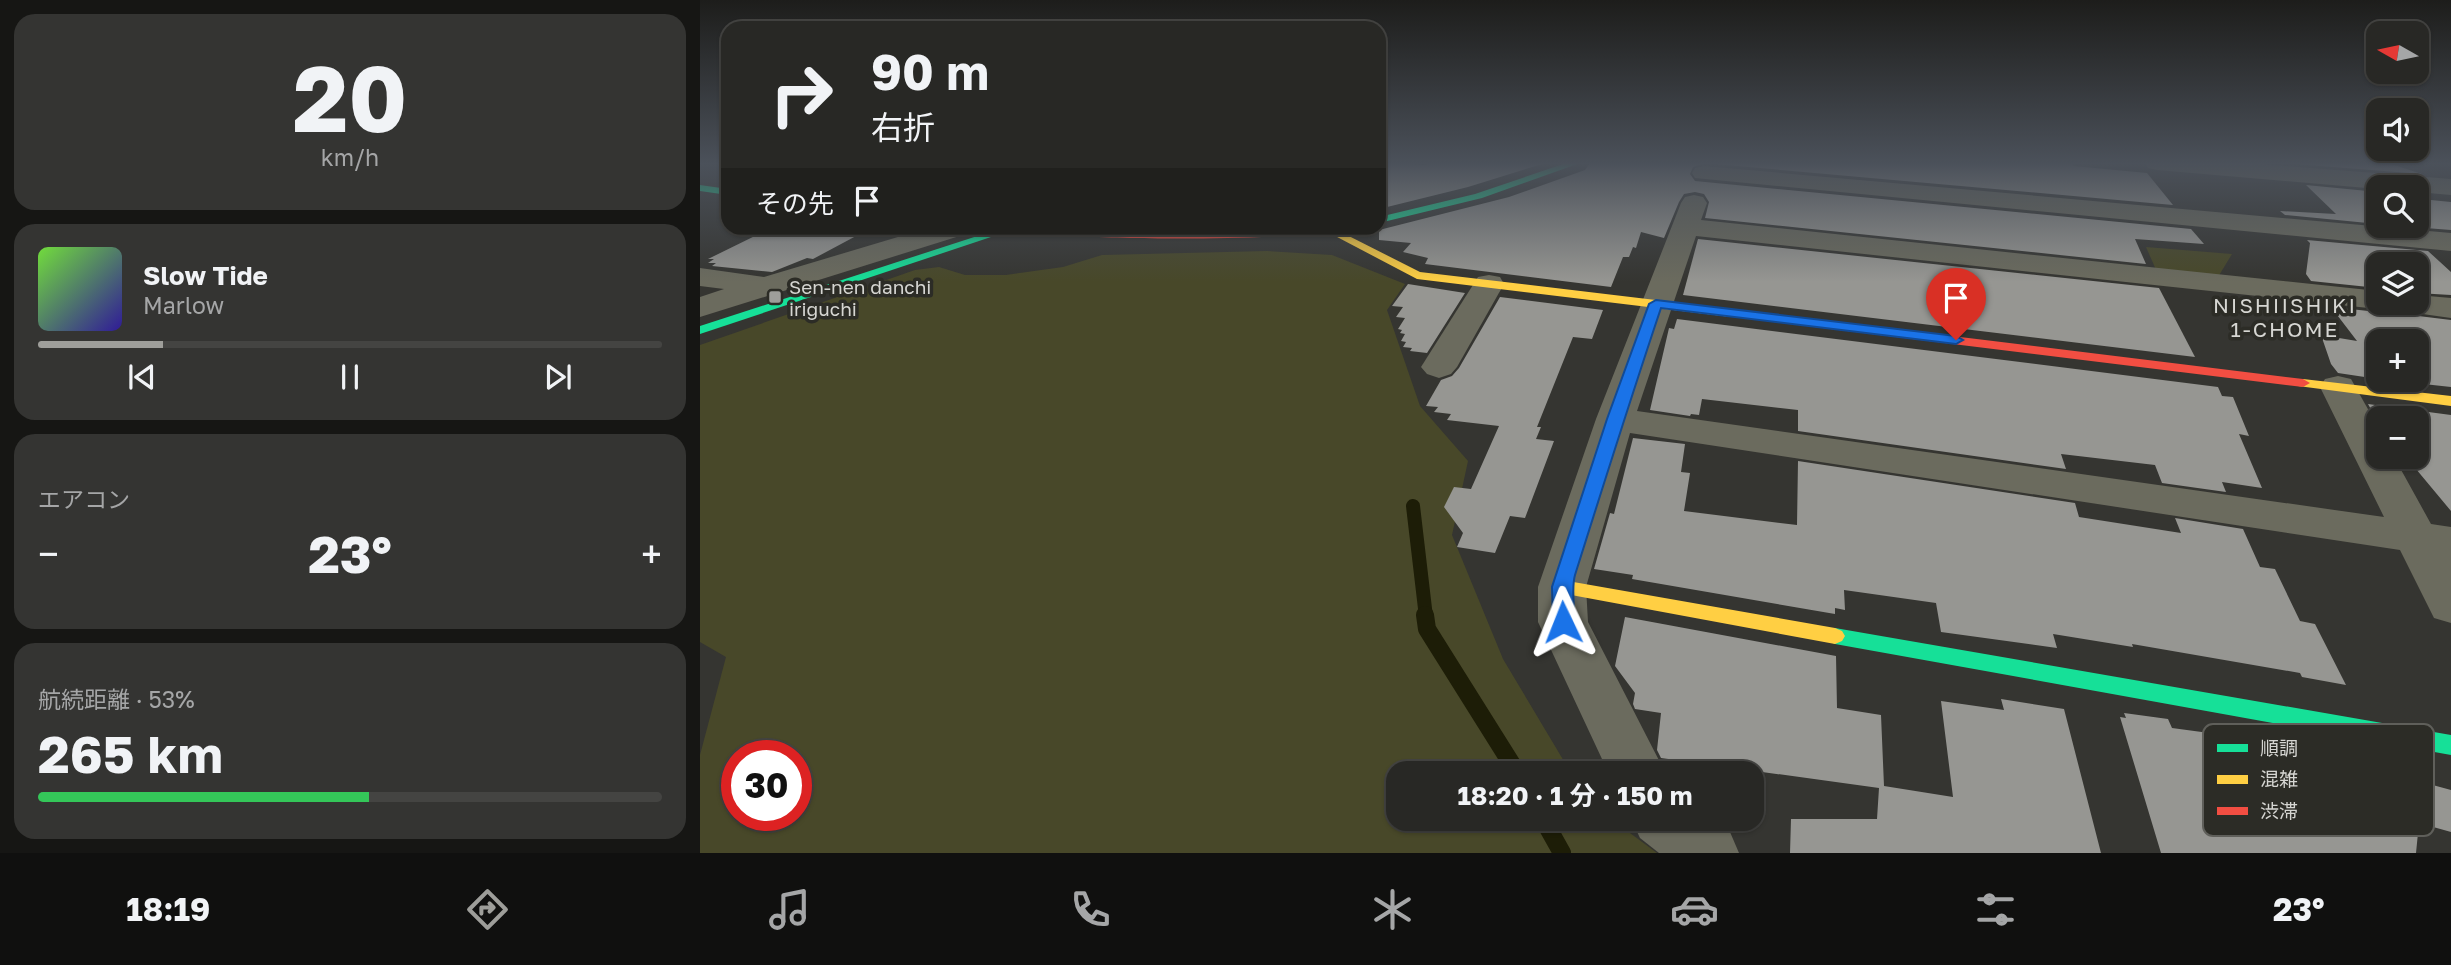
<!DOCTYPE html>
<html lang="ja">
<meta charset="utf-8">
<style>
:root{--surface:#282825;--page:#343432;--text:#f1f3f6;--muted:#a5a6a7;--line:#444442;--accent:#9e9e9a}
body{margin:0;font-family:"Golos Text","Noto Sans JP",sans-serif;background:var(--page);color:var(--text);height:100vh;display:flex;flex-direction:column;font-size:26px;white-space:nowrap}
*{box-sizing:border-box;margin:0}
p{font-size:23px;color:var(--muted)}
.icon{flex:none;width:38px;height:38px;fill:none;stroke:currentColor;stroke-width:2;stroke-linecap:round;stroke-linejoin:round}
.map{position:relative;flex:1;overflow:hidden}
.side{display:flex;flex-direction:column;gap:14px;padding:14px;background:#161614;width:700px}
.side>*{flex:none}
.top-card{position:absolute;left:21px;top:21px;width:665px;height:214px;border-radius:21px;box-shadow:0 2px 5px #0004,0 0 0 2px var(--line);background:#282825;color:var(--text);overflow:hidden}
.needle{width:46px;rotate:279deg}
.controls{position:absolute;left:1666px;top:21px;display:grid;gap:14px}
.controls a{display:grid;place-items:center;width:63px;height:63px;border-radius:14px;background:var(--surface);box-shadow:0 2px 5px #0004,0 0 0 2px var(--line);font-size:35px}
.speed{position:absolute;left:21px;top:740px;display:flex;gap:14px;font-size:35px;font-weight:700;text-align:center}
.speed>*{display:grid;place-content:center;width:91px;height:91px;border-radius:50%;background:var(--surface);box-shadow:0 2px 5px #0004,0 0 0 2px var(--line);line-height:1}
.speed .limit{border:10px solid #d22;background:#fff;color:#111}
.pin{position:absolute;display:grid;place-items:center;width:60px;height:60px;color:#fff;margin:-72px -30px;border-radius:50% 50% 50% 0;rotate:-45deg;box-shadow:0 0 7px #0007}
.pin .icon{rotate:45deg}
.me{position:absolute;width:77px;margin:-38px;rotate:358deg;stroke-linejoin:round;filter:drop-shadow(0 0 5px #0008)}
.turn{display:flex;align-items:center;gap:24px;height:147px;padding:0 35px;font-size:32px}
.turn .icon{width:91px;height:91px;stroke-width:2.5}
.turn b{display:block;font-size:49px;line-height:60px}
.then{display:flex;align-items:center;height:66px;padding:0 35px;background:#0003;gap:14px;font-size:26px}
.big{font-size:52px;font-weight:700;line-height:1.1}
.side .card{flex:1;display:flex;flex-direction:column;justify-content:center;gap:10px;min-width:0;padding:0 24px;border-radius:21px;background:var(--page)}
.side .dial{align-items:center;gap:0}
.dial b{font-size:91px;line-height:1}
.song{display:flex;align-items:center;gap:21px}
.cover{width:84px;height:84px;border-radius:10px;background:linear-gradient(135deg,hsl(100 70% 55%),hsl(250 70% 35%))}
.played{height:7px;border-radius:4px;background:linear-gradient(90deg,var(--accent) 20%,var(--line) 20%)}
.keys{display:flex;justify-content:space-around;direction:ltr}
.heat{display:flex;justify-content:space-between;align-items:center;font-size:38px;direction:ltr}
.charge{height:10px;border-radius:5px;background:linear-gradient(90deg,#34c759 53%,var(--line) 0)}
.trip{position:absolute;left:686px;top:761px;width:378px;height:70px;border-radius:21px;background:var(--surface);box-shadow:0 2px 5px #0004,0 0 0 2px var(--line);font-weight:700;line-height:70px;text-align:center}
.menu{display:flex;height:112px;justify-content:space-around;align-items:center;background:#10100f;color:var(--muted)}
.menu .icon{width:49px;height:49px}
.menu .active{color:var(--accent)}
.menu b{font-size:32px;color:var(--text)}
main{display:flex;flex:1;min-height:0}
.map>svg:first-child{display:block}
.green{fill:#484829;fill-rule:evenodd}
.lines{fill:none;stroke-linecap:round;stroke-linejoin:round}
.stream-far1{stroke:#1d1d07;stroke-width:14}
.stream{stroke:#1d1d07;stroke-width:18}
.building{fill:#969692}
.street{fill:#6b6b5e;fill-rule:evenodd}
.fast{fill:#16e098;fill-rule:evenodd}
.slow{fill:#ffcf43;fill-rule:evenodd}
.jam{fill:#f24e42;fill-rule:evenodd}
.route{fill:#1a73e8;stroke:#114b97;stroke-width:2}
.poi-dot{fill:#9e9e9a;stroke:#2c2c26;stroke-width:2.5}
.labels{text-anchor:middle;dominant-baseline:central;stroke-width:7;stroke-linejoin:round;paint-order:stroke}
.poi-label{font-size:19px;fill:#d6d6d2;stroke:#2c2c26;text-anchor:start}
.neighbourhood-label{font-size:21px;letter-spacing:2px;fill:#d6d6d2;stroke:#2c2c26}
.key{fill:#2c2c26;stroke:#5f5f5a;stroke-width:2}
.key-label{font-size:19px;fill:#d6d6d2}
</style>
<main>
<section class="side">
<div class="card dial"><b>20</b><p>km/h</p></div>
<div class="card">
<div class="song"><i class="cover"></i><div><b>Slow Tide</b><p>Marlow</p></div></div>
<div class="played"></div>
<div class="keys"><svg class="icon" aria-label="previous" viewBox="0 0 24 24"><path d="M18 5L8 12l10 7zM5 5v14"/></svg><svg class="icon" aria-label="pause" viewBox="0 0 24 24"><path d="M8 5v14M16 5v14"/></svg><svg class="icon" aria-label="next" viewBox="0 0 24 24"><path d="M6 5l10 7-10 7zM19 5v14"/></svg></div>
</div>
<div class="card"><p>エアコン</p>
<div class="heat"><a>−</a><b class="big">23°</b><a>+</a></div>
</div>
<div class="card"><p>航続距離 · 53%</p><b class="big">265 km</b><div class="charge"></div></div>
</section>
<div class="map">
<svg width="1751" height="853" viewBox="0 0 1751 853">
<rect width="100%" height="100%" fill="#353531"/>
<g class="green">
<polygon points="1446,247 1532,254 1518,277 1457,272"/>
<path d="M 567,251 L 632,255 L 705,284 L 687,310 L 720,406 L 768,461 L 752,535 L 803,659 L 871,773 L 698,774 L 698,819 L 911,819 L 957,853 L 0,853 L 0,755 L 26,657 L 0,642 L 0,345 L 215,270 L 239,267 L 265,275 L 306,275 L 363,267 L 402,255 ZM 37,756 L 96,756 L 96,816 L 37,816 Z"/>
</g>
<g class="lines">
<polyline class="stream-far1" points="713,506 726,617"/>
<g class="stream">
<polyline points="725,615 727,629 818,774"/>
<polyline points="843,819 862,853"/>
</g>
</g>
<g class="building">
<polygon points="679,163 726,165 729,163 845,163 768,187 679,209"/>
<polygon points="890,163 1372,163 1374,166 1447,173 1473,205 1004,163 993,167 990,174 995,181 1491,229 1504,244 1435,239 1446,264 1005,218 1009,202 1004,194 995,192 984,194 979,202 964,238 941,232 936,248 933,247 929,257 923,257 911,287 725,264 728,258 703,252 711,243 679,240 679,230 809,197 885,170"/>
<polygon points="1581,163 1688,163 1722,174 1582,163"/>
<polygon points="1606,185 1678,192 1678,224 1585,215 1580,211 1636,214"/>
<polygon points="1717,195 1730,196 1731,200 1751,202 1751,230 1700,226 1717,226"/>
<polygon points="71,228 171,228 113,259 107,258 72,272 12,266 16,263 8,263 14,259 8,259"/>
<polygon points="998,239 1459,288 1495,357 983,295"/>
<polygon points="1607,240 1728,251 1751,272 1751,295 1717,293 1717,264 1678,264 1678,288 1611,281 1606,274 1610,243"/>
<polygon points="708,284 765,293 727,353 710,351 712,348 703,347 706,342 701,341 705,334 700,333 702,330 698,329 705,318 696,317 703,307 692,306"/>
<polygon points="800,297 903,310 892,339 873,337 837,427 841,427 836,439 854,441 825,518 810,516 795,553 757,547 763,533 744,507 754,487 771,489 799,426 747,420 751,414 734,412 738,407 726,406 741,380 752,376 759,368"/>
<polygon points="1631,307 1678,312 1689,308 1694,313 1751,320 1751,387 1687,380 1717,380 1717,341 1678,341 1678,379 1638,373 1631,364 1621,335 1657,341"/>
<polygon points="977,319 1518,387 1522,396 1533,397 1549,436 1539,434 1562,488 1522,482 1526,492 1462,483 1455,465 1361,454 1366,469 1098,431 1098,410 1002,399 999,415 991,414 990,416 950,410 969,328 974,329"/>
<polygon points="1668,404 1751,415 1751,511 1706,457 1717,457 1717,418 1678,418 1678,422"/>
<polygon points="933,438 985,444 981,472 990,473 984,511 1097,525 1098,461 1375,503 1379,517 1481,533 1475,518 1543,529 1560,567 1575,569 1600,621 1615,624 1646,685 1602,677 1600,673 1432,644 1433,647 1353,634 1357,648 1241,632 1236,603 1144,590 1145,610 1135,608 1135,614 932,579 933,575 894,569 910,513 914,514"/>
<polygon points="925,617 1136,656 1137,708 1181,715 1184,786 1253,797 1241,701 1304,710 1301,699 1364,709 1401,853 1090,853 1091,819 1177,819 1179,788 961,758 957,750 961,713 935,709 933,704 935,693 915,666"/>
<polygon points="1424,713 1468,719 1472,728 1576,742 1575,739 1669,756 1674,769 1751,790 1751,832 1719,823 1716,853 1461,853 1420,717 1426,718"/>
</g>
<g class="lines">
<g class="street">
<polygon points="1445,163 1546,163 1751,179 1751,195 1717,192 1717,187 1678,189 1457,170 1448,168"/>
<polygon points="1004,166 1751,233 1751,251 995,178 992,173 995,168"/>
<polygon points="994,195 1003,197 1007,203 1001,220 1678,291 1678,303 1717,303 1717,295 1751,298 1751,318 1694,310 1690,305 1678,309 996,236 937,411 1684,517 1620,387 1625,379 1638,376 1651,379 1678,427 1678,457 1694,457 1731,524 1751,527 1751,623 1734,618 1700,550 930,433 886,587 888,622 966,774 909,774 838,622 838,587 896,419 981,203 985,197"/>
<polygon points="228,228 270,228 266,234 0,317 0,297 24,289 0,286 0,268 64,277"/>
<polygon points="789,275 800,277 804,284 757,367 751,374 739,378 727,374 721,367 778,277"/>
<polygon points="931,819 1010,819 1030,832 1039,853 959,853 940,838"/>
</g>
<g class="fast">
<polygon points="866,163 880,163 782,198 679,223 679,217 775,194"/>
<polygon points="0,185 28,189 28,195 0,191"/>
<polygon points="302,228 318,228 0,334 0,326"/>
<polygon points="1135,628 1751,735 1751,755 1135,644 1128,641 1125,636 1128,631"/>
</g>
<g class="slow">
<polygon points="620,228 633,228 720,272 1031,309 1038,313 1031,317 717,279"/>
<polygon points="1603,379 1751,396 1751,406 1598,386 1596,383 1598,380"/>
<polygon points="862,580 1135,628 1142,631 1145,636 1142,641 1135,644 855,592 852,587 855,582"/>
</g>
<g class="jam">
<path d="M 322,228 L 479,232 L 636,228 C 616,242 341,242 322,228 Z"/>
<polygon points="1031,309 1603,379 1610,383 1603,387 1026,316 1024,313"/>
</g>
</g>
<linearGradient id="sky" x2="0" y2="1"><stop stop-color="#1d1d1b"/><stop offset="0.58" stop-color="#4b515a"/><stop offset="1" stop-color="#4b515a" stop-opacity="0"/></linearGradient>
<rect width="1751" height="282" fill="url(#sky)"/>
<path class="route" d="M 956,300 L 1256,336 L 1263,340 L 1256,344 L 961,308 C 931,397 903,486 875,575 C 870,592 878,613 870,628 L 863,630 L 856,628 L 853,622 L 852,587 L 907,419 L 949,304 Z"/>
<rect class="poi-dot" x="68" y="290" width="14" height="14" rx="3.5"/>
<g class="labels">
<g class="poi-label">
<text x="89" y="286">Sen-nen danchi<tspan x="89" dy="22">iriguchi</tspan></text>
</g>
<g class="neighbourhood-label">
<text x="1585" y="305">NISHIISHIKI<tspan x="1585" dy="24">1-CHOME</tspan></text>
</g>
</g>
<rect x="1503" y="724" width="231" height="112" rx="10" class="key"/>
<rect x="1517" y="744" width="31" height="8" fill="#16e098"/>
<rect x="1517" y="775" width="31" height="9" fill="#ffcf43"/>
<rect x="1517" y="807" width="31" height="8" fill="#f24e42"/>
<g class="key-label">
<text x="1560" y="755">順調</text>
<text x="1560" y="786">混雑</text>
<text x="1560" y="818">渋滞</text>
</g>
</svg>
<div class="controls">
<a><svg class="needle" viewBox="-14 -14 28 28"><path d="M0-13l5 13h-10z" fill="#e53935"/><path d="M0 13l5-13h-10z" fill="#a5a6a7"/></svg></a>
<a><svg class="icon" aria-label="sound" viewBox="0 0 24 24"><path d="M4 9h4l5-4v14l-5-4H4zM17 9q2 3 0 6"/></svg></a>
<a><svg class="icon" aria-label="search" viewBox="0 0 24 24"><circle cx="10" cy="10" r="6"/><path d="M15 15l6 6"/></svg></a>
<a><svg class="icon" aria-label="layers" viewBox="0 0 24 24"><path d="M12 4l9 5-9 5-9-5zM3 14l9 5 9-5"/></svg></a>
<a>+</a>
<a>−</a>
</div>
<div class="speed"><div class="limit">30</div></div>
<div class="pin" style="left:1256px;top:340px;background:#d93025"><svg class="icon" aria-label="arrive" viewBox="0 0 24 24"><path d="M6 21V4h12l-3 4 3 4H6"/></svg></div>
<svg class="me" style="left:863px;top:622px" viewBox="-20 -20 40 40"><path d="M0-17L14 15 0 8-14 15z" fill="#1a73e8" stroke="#fff" stroke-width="4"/></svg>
<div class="trip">18:20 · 1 分 · 150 m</div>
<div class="top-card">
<div class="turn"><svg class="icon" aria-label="right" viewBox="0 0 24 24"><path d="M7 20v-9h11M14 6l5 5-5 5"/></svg><div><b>90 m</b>右折</div></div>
<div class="then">その先<svg class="icon" aria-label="arrive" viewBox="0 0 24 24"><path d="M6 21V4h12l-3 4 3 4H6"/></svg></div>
</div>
</div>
</main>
<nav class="menu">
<b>18:19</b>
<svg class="icon active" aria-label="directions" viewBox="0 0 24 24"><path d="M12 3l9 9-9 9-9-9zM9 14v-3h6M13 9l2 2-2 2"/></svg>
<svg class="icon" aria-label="music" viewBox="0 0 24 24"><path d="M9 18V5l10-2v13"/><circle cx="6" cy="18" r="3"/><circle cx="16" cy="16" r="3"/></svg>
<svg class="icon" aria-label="phone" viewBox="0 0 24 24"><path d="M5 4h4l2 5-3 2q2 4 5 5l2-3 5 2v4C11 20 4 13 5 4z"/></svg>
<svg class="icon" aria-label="climate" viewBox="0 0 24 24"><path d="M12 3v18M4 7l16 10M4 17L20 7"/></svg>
<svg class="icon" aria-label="car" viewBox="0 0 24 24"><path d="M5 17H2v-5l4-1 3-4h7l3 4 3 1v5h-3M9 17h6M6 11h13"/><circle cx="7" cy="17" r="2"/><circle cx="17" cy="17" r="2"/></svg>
<svg class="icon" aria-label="filters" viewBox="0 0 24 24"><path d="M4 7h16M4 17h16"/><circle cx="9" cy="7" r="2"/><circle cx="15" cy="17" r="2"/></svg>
<b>23°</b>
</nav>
